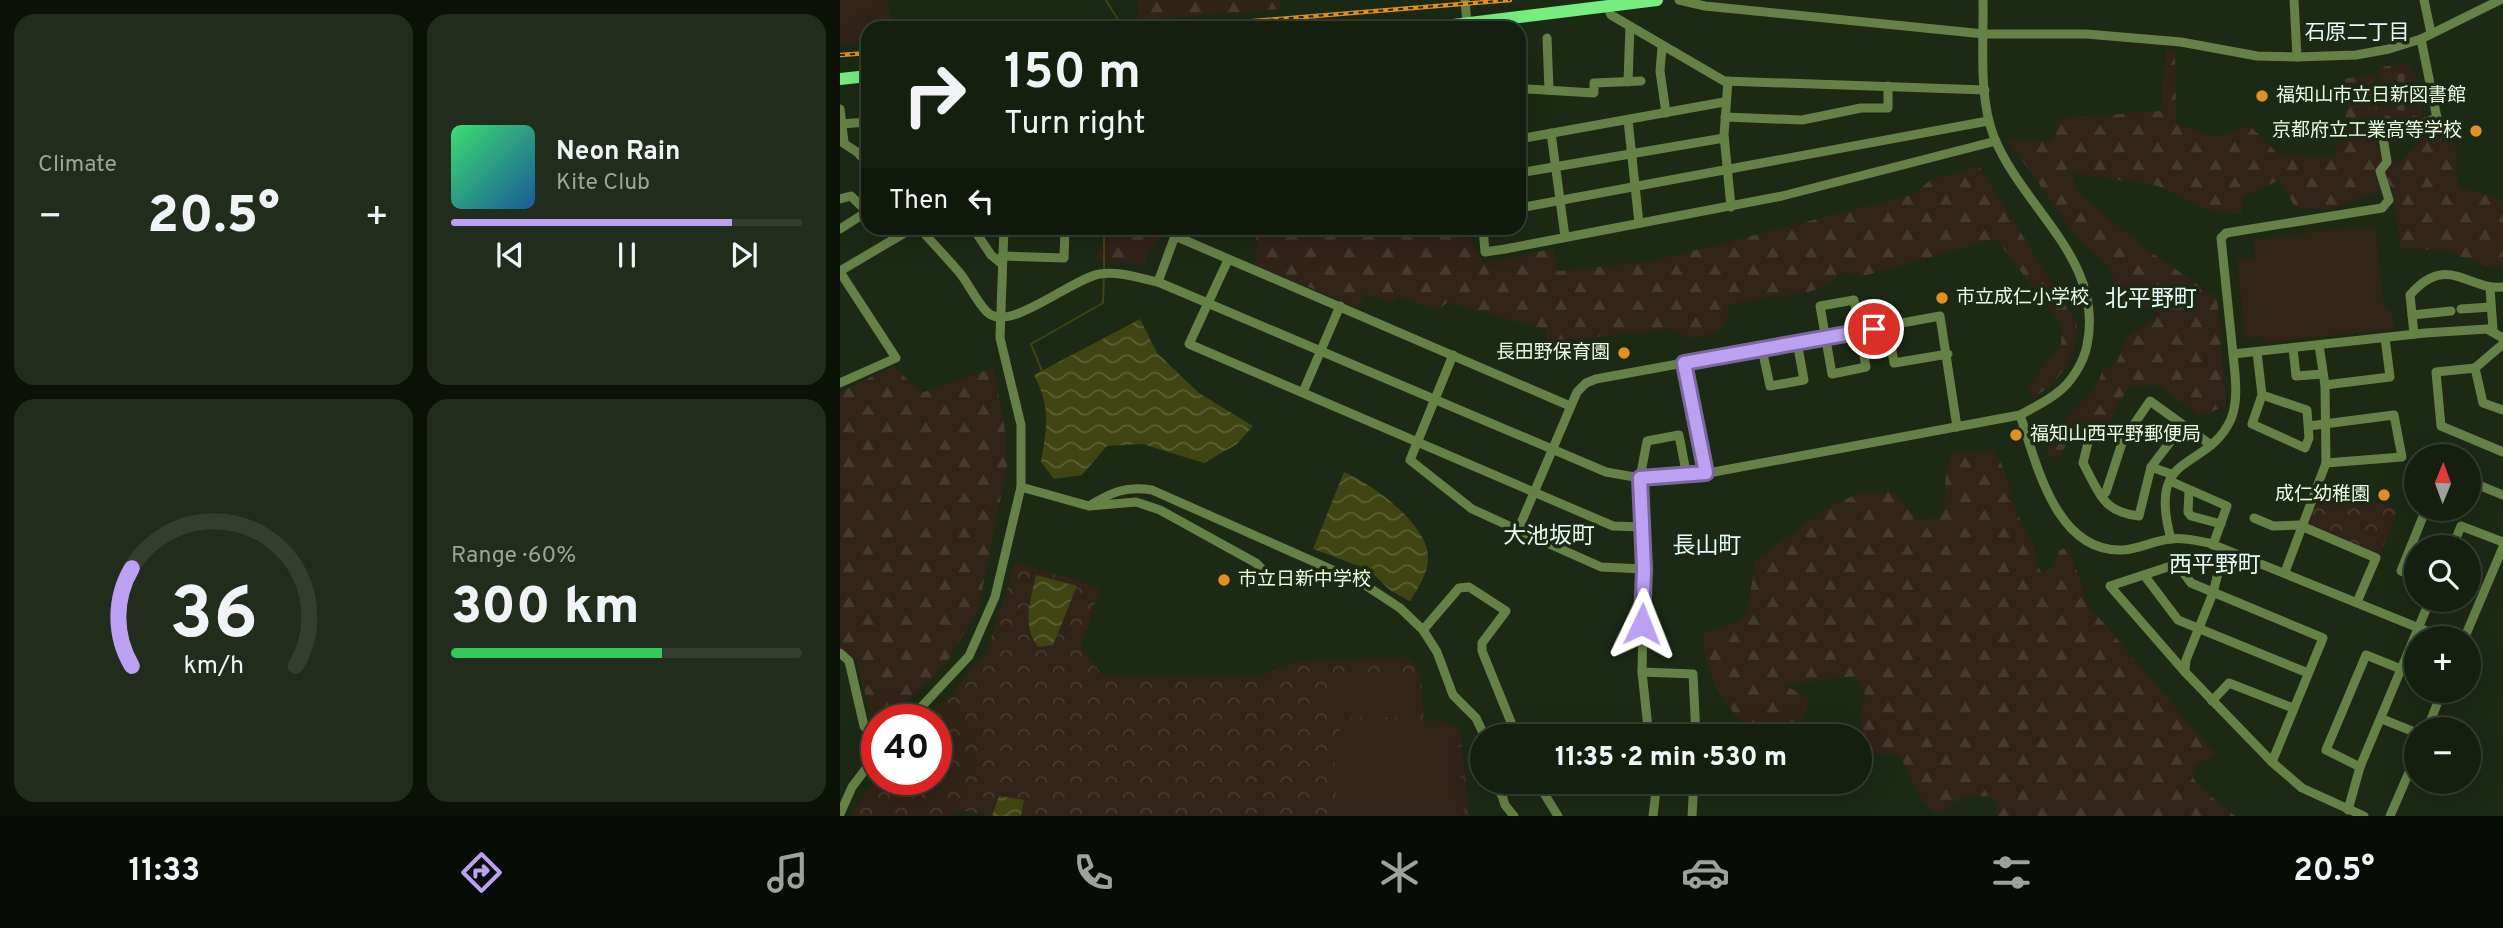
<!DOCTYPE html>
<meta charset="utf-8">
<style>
:root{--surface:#151f0f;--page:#222c1d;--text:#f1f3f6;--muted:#9da29e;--line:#343d2f;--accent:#bca0f2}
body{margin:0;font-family:Overpass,"Noto Sans JP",sans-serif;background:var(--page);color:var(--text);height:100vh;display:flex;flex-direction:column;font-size:26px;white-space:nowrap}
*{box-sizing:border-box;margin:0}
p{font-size:23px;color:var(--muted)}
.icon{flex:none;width:38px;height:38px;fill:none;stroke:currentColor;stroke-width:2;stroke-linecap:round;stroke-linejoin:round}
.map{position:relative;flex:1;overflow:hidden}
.details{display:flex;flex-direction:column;gap:14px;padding:14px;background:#0c1108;width:840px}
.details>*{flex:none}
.guide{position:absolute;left:21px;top:21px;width:665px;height:214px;border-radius:21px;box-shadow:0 7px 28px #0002,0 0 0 2px var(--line);background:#151f0f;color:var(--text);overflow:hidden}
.needle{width:46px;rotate:1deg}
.controls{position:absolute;left:1564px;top:444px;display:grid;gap:14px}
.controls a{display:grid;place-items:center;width:77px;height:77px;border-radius:50%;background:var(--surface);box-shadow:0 7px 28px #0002,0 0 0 2px var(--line);font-size:35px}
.speed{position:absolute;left:21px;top:704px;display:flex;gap:14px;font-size:35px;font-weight:700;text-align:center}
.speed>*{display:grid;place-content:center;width:91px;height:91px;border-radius:50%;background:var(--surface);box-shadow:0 7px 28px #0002,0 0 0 2px var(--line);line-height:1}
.speed .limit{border:10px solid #d22;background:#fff;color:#111}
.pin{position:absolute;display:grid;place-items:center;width:60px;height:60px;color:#fff;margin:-30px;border:4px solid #fff;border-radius:50%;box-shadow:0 2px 7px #0007}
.me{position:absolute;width:77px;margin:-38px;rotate:2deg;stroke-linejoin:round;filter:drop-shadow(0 0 5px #0008)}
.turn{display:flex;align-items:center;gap:24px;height:147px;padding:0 28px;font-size:32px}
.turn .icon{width:91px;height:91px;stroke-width:2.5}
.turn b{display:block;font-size:49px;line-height:60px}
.then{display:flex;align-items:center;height:66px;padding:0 28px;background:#0003;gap:14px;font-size:26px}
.big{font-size:52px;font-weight:800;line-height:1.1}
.details .widget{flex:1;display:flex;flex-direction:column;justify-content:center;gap:10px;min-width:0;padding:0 24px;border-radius:21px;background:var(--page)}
.details .dial{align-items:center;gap:0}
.dial svg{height:182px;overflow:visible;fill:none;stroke:var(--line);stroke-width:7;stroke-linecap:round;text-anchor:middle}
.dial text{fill:var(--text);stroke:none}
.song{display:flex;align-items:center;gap:21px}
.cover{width:84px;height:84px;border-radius:10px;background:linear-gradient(135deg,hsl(140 70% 55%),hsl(210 70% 35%))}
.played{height:7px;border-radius:4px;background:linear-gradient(90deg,var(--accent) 80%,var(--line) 80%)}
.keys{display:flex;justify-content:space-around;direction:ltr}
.heat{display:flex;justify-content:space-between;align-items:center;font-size:38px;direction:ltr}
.charge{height:10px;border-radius:5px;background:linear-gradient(90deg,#34c759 60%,var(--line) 0)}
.details .tiles{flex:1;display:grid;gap:14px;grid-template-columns:repeat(2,1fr)}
.trip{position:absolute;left:630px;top:724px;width:402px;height:70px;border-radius:35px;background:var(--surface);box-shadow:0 7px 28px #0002,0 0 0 2px var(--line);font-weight:800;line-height:70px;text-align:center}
.menu{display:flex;height:112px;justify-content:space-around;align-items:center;background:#080c06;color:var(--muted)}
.menu .icon{width:49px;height:49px}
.menu .active{color:var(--accent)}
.menu b{font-size:32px;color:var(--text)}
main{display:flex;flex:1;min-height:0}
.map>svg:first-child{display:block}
.forest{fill:url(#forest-firs)}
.cemetery{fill:url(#cemetery-stones)}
.park{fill:url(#park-crowns)}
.pitch{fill:#322318}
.water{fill:url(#water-waves)}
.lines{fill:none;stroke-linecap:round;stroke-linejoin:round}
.stream{stroke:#3f4412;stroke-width:2}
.minor{stroke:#648245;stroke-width:9}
.major{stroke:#75ee7f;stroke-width:12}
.rail-casing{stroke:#e38f24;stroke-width:4.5}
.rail{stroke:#1c2914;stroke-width:2;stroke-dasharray:5;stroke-linecap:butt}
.route-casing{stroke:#7a689d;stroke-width:18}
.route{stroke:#bca0f2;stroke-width:12}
.poi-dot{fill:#e38f24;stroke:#1c2914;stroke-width:2.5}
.labels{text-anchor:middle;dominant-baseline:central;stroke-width:7;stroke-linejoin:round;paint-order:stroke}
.poi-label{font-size:19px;fill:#ecfbe0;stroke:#1c2914;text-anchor:start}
.neighbourhood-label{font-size:21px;fill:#e2fbf7;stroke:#1c2914}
.quarter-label{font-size:23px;fill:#e2fbf7;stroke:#1c2914}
</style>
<main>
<section class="details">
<div class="tiles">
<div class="widget"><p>Climate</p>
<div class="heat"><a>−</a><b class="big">20.5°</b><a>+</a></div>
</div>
<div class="widget">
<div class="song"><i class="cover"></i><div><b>Neon Rain</b><p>Kite Club</p></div></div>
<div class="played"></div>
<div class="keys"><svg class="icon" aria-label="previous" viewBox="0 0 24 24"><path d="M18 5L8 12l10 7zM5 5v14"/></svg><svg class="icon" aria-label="pause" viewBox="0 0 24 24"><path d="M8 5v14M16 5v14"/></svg><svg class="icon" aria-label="next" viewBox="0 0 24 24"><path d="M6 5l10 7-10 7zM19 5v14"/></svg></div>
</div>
<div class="widget dial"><svg viewBox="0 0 100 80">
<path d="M14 69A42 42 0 1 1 86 69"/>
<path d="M14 69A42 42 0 0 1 14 26" stroke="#bca0f2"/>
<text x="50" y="56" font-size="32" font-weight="700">36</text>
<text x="50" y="72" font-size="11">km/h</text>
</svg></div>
<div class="widget"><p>Range · 60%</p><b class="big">300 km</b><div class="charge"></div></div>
</div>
</section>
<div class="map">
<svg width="1663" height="816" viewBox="0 0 1663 816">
<defs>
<pattern id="forest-firs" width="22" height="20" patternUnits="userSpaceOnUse" patternTransform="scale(1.75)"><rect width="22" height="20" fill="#322318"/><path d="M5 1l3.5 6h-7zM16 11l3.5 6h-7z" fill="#46392e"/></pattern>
<pattern id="cemetery-stones" width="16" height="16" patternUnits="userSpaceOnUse" patternTransform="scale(1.75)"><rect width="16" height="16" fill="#322318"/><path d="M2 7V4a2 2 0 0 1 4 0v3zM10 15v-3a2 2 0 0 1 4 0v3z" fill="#46392e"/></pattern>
<pattern id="park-crowns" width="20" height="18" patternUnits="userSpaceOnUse" patternTransform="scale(1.75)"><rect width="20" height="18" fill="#322318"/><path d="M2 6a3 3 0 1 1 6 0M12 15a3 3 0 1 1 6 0" fill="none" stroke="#46392e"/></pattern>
<pattern id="water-waves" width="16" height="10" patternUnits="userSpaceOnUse" patternTransform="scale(1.75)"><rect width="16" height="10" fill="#3f4412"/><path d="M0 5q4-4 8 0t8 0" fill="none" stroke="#5b6034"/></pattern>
</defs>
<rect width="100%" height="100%" fill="#1c2914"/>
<g class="forest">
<polygon points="298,0 440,0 440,9 299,20"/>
<path d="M 1326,50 L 1335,51 L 1336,123 L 1375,137 L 1409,125 L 1437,153 L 1494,157 L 1508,108 L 1504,79 L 1534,74 L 1538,101 L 1529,138 L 1559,164 L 1602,116 L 1615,146 L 1618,187 L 1663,200 L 1663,269 L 1646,266 L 1606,251 L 1561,248 L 1552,186 L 1489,210 L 1455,207 L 1439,180 L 1402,198 L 1402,214 L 1367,210 L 1318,186 L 1232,173 L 1237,192 L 1303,247 L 1377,298 L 1386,406 L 1360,416 L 1317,385 L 1289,386 L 1267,425 L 1244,428 L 1241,444 L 1227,443 L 1219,459 L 1210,457 L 1206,445 C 1220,412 1252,405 1262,372 L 1276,363 L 1289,335 L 1319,314 L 1279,293 L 1269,267 L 1236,236 L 1167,139 L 1211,140 L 1216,132 L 1216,119 L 1321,111 Z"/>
<path d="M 1139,166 L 1237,323 C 1238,354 1221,382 1193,398 L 1188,386 L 1221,345 L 1222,325 L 1156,239 L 1020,277 L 1004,271 C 970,306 932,289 889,306 C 886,336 876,332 850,338 L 831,328 L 707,343 L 706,330 L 608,302 L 597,311 L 558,295 L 552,302 L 524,294 L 518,307 L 414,265 L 418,246 L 415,236 L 401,228 L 533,228 L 629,238 L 643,263 L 713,249 L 718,271 L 809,262 L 1075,194 L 1090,180 Z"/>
<polygon points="287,228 326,228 306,257 305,266 284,262 263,264 256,257 259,246"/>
<polygon points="54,366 81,393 153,368 164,421 167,467 138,610 108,660 82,688 43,719 37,719 34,726 15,657 0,650 0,392"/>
<path d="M 1152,450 C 1171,474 1168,489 1178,515 C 1182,525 1189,534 1193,544 C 1198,556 1194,564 1203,574 L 1212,568 L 1220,550 L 1229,547 L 1248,605 L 1375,754 L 1356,766 L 1352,775 C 1359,792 1382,802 1395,816 L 1154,816 L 1157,804 L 1149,796 L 1120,798 L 1104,811 L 1094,812 C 1070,791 1073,772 1057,754 L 1027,753 L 1020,714 L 1026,696 L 1015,676 L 945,685 L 969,699 L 964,718 L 940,735 C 931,734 921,734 913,730 C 889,717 855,658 865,632 C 876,628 893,625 902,618 C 911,612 912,572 915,560 L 987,508 L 1021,492 L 1053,492 L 1078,520 L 1096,518 L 1104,512 L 1106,472 L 1112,453 Z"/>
</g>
<path class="cemetery" d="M 1564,64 C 1583,75 1583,104 1582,123 L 1570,131 L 1565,142 L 1535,144 L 1533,120 L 1540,90 L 1540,67 Z"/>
<g class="park">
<polygon points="1484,482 1558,510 1540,554 1468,524"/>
<polygon points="176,562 260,588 241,647 262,675 421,676 450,664 475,660 568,657 581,674 584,721 600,721 620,729 630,816 147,816 121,810 110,816 11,816 37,775 37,779 96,779 96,719 84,719 112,693 147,650"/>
</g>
<g class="pitch">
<polygon points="0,0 47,0 53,28 28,28 28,42 0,46"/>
<polygon points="1535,225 1544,306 1553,313 1554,329 1423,343 1422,337 1405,338 1397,259 1415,258 1414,239"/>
<polygon points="573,676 577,717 490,717 488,678"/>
<polygon points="503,726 599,726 616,732 624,816 498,816 493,739"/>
</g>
<g class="water">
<path d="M 300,319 L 317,353 L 359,393 L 413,426 L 397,444 L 364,463 L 302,444 L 267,446 L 242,475 L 214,479 L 201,462 C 207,427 211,408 194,375 Z"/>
<path d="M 504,472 C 532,484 585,522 588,555 C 589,572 579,587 570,601 L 551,591 L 529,570 L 473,549 Z"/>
<path d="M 196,575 L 237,586 L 213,645 L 198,647 C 181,625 191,600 196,575 Z"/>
<polygon points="159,796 184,800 181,816 152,816"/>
</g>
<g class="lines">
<g class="stream">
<polyline points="266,0 283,28"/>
<polyline points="264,270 264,228"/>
<polyline points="202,371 191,344 263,303 264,276"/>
</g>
<g class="minor">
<polyline points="625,0 627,23"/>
<polyline points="839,0 865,6 1144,34 1246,34 1341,42 1417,56 1457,57 1516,55 1549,49 1581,39 1660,0"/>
<polyline points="1454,0 1457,57"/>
<polyline points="1584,0 1591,33"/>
<polyline points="767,6 771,15 884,81 1145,90"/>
<polyline points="707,38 709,90"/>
<polyline points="822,47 820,71 826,113"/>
<polyline points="888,81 884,135 891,207"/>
<polyline points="788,82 790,26"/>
<polyline points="679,92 688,89 754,93 754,83 801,81"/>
<polyline points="0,109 4,142"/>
<polyline points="885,117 962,120 1021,108 1048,108 1048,86"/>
<polyline points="788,120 799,223"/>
<polyline points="1,124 28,122"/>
<polyline points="711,133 725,237"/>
<polyline points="679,139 884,102"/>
<polyline points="0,141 17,152 28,164"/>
<polyline points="679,173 884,138"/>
<polyline points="0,199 11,196 27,212"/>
<polyline points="679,208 1148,121"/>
<path d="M 79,228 C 92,242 106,257 119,272 C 129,284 136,301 147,312 C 169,334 232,278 260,274 C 279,271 299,278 318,282 L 766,472 L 800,478 L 847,477 L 1180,415 C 1192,408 1206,402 1217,393 C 1231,383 1244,362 1247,345 C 1265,260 1183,209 1154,137 C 1138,96 1144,44 1143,0"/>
<polyline points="133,228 151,255 162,264"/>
<polyline points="643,228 645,252 665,249 942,196 1156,141"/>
<polyline points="0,229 28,211"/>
<polyline points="162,256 224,258 225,228"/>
<polyline points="388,260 349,344 773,526 803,527"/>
<polyline points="0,271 73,228"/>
<polyline points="0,272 56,358 0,383"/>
<polyline points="318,282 335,236 730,406"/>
<polyline points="1650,288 1653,330"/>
<polygon points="1014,300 1026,367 992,374 980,306"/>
<polyline points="1621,309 1651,307"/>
<polyline points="1572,315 1611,311"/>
<polyline points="1048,327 1054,363 1108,354"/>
<path d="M 1574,334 L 1570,295 C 1607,252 1629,291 1663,287"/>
<polyline points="1663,344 1635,368 1596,372 1601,426 1663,452"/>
<polyline points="1453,348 1456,376 1483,374"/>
<polyline points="922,349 930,386 964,380 957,342"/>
<polyline points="1417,352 1422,395 1412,424 1465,448 1469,438 1467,410 1422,395"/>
<polyline points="1393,354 1381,238 1386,233 1542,208 1549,200 1540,171 1547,162 1542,131 1567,129 1597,118 1581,39"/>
<polyline points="613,355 570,460 632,509 678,530 761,567 804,569"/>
<polyline points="844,363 866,473"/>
<polyline points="1635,368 1643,403 1663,410"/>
<polyline points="1485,385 1550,377 1545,338"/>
<polyline points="463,392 500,306"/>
<path d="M 1180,415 C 1197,465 1216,553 1283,550 C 1300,549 1315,540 1331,539 C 1343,537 1357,541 1369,543 L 1606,639"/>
<polyline points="1469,426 1554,415 1562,457 1486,463"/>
<polyline points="1311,467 1343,425"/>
<path d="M 1331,474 L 1311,467 L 1299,516 C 1262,512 1259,492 1243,463 L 1250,434 L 1270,432 L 1283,440 L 1310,401 L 1371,445"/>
<polyline points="1330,481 1387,506 1373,545"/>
<polyline points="1629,481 1663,495"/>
<polyline points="181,487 249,506 296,502 320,510 416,563 426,573"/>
<polyline points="1349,491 1348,512 1351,516 1381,524"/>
<polyline points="1261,496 1266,492 1283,440"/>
<path d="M 249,506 C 272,492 285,486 312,490 L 522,583 L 560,608 L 583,630 L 597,652 L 613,695 L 636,718 L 645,737"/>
<polyline points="1414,518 1433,526 1459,525 1536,558 1517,602"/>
<polyline points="678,530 737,392 746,383 756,379 1100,316 1117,427"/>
<path d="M 1331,539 C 1306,448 1367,473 1391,419 C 1399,399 1395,375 1393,354 L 1585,333 L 1647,329 L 1663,338"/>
<polyline points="1612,548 1621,526 1663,542"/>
<polyline points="1384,549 1373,593 1346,660 1345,672 1432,762 1462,788 1524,816"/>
<polyline points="1445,572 1486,463 1485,385 1479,345"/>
<polyline points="1304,575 1338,620 1468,673"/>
<polyline points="1577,577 1561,571 1586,509"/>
<polyline points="583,630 619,588 629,587 666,611 642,643 642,651 677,737"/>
<polyline points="1624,639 1663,547"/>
<polyline points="0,653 9,661 24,726 37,743"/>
<polyline points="802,672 853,674 856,737"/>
<polyline points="1345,672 1270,586 1337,564 1351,583 1483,638 1432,762"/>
<polyline points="1372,701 1389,683 1453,708"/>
<polyline points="70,719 129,656 155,597 181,487 181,425 160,338 164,228"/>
<polyline points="1542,719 1577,733"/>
<polyline points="1587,730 1602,691"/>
<polyline points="809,737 802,672 804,569 800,478 807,441 839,435 847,477"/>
<polyline points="1520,767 1486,750 1526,655 1561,669"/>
<polyline points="658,782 665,805 674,816"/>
<polyline points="697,782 718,816"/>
<polyline points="661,794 687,782"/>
<polyline points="1508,810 1520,767 1590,600"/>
<polyline points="0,814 12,787 37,754"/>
<polyline points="813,816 817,782"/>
<polyline points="852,816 854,782"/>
<polyline points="1550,816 1577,754"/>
</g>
<g class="major">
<polyline points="589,28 817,0"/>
<polyline points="0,79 28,76"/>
</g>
<defs>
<g id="rail">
<polyline points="293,28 338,24"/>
<polyline points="329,28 670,0"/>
<polyline points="0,55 28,53"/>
</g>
</defs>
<use href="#rail" class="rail-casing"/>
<use href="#rail" class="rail"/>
</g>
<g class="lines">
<defs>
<polyline id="route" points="802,624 804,569 800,478 866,473 844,363 1034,329"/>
</defs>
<use href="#route" class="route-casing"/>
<use href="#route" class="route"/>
</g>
<g class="poi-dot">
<circle cx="1422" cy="96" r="7"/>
<circle cx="1636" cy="131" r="7"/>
<circle cx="1102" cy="298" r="7"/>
<circle cx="784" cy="353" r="7"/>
<circle cx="1176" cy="435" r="7"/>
<circle cx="1544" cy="495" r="7"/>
<circle cx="384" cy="580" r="7"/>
</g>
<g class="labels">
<g class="poi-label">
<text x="1436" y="96">福知山市立日新図書館</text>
<text x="1622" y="131" text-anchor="end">京都府立工業高等学校</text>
<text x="1116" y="298">市立成仁小学校</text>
<text x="770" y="353" text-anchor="end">長田野保育園</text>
<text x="1190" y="435">福知山西平野郵便局</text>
<text x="1530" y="495" text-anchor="end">成仁幼稚園</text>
<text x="398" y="580">市立日新中学校</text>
</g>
<g class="neighbourhood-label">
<text x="1517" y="33">石原二丁目</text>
</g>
<g class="quarter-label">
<text x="1311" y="300">北平野町</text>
<text x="709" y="537">大池坂町</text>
<text x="867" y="547">長山町</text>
<text x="1375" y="566">西平野町</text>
</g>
</g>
</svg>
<div class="controls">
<a><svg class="needle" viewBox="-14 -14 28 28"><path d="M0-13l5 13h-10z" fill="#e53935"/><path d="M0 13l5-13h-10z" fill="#9da29e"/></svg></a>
<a><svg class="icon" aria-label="search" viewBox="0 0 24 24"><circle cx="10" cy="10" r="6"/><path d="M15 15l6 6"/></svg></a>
<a>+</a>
<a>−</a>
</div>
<div class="speed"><div class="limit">40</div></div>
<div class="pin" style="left:1034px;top:329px;background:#d93025"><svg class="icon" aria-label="arrive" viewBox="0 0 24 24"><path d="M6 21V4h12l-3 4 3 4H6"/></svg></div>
<svg class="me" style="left:802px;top:624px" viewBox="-20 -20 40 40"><path d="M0-17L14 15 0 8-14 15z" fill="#bca0f2" stroke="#fff" stroke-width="4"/></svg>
<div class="trip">11:35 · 2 min · 530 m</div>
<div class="guide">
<div class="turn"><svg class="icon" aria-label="right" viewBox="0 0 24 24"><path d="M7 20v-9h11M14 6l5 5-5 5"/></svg><div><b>150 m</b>Turn right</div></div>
<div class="then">Then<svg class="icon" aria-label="left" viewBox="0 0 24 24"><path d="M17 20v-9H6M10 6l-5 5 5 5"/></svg></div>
</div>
</div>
</main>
<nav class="menu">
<b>11:33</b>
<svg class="icon active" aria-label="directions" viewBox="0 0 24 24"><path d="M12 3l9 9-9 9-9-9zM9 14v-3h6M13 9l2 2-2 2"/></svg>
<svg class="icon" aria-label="music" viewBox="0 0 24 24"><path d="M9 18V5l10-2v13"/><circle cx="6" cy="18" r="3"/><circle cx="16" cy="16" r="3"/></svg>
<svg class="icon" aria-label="phone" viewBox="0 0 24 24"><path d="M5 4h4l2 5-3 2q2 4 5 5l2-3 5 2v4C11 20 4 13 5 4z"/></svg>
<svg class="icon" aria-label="climate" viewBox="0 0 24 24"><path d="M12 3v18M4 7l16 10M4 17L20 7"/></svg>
<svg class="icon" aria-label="car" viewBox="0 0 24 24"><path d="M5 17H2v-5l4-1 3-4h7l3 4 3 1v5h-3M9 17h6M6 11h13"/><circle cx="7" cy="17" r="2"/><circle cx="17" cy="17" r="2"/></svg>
<svg class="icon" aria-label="filters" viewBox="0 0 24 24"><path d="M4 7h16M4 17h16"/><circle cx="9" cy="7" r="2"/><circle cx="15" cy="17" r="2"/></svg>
<b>20.5°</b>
</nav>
